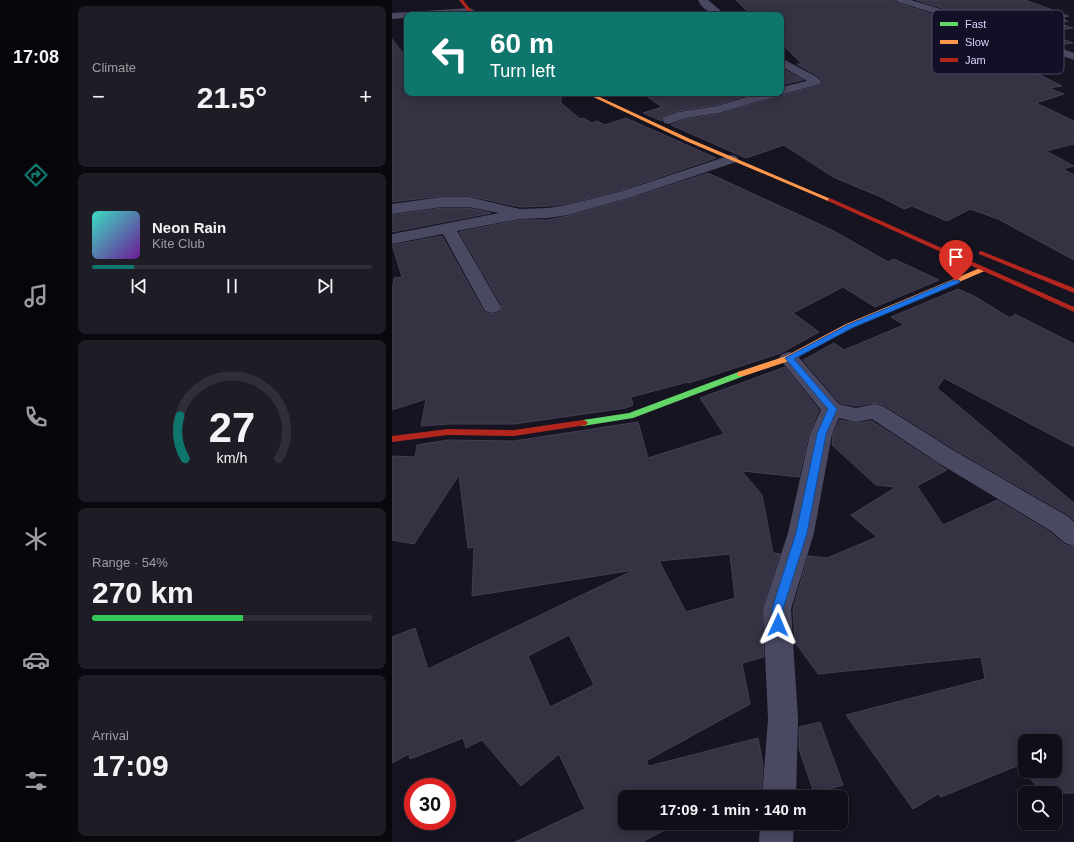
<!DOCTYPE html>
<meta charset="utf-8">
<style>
:root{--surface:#100f19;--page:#1e1d26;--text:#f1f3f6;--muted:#9c9ca2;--line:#302f38;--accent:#0f766e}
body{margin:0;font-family:Helvetica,sans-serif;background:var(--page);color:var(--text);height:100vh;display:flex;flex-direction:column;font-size:15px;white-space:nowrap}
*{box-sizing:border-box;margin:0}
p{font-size:13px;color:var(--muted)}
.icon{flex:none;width:22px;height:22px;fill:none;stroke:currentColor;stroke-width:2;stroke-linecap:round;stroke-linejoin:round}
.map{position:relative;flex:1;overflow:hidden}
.panel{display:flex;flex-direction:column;gap:6px;padding:6px;background:#09080e;width:320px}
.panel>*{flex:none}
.top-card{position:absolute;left:12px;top:12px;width:380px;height:84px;border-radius:8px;box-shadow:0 2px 10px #0003,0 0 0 1px var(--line);background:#0f766e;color:#fff;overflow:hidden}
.buttons{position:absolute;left:626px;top:734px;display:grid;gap:8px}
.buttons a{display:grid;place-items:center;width:44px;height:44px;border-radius:8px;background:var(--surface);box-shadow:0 2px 10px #0003,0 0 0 1px var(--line);font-size:20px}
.speed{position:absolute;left:12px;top:778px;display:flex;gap:8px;font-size:20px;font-weight:700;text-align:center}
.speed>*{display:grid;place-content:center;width:52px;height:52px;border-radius:50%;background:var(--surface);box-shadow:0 2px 10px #0003,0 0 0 1px var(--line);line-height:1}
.speed .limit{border:6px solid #d22;background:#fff;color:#111}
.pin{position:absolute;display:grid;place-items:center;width:34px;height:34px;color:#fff;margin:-41px -17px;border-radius:50% 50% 50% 0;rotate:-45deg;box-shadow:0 0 4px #0007}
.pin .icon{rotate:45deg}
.me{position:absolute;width:44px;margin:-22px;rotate:1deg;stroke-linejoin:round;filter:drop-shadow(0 0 3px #0008)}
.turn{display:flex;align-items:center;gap:14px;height:84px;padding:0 20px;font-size:18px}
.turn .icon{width:52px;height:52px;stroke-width:2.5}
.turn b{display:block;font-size:28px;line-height:34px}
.big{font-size:30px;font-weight:700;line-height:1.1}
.panel .tile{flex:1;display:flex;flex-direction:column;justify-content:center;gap:6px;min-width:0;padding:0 14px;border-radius:8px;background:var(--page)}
.panel .dial{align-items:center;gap:0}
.dial svg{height:104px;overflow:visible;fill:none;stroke:var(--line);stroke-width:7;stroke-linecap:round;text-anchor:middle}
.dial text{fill:var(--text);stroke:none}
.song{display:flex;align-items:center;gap:12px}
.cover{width:48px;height:48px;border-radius:6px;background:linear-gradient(135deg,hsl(170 70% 55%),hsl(280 70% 35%))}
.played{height:4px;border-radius:2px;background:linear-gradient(90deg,var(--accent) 15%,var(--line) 15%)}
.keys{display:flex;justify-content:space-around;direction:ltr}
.heat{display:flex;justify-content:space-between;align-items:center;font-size:22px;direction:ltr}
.charge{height:6px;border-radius:3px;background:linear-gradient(90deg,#34c759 54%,var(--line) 0)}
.trip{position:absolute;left:226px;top:790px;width:230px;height:40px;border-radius:8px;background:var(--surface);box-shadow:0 2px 10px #0003,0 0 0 1px var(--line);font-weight:700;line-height:40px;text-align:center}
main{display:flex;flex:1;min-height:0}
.menu{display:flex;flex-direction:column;width:72px;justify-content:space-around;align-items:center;background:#06060a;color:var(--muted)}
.menu .icon{width:28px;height:28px}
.menu .active{color:var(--accent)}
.menu b{font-size:18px;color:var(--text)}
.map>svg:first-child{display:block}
.building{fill:#343243;stroke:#433f54;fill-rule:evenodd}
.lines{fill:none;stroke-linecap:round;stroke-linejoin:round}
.street{fill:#4a4962;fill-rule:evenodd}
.fast{fill:#63d668;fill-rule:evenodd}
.slow{fill:#ff974d;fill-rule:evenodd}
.jam{fill:#b3261e;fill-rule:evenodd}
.route{fill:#1a73e8;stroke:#114b97}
.key{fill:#130f26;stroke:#4e4a67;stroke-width:1}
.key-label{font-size:11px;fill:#d9d4ff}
</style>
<main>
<nav class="menu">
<b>17:08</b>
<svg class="icon active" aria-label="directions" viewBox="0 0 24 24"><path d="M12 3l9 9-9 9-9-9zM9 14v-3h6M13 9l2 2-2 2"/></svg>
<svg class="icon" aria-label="music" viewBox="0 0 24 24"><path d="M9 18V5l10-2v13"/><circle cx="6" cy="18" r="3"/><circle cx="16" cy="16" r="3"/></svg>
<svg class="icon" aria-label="phone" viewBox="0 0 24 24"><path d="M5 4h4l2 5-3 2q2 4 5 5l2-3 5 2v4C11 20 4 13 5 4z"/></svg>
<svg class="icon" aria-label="climate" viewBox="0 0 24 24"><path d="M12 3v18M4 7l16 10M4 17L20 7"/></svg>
<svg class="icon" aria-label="car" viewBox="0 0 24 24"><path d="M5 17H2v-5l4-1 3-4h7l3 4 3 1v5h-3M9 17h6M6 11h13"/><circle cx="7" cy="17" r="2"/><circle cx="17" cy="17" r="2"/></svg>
<svg class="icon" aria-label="filters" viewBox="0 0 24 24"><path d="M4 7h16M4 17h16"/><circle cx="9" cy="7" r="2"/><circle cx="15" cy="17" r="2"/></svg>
</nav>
<section class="panel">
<div class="tile"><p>Climate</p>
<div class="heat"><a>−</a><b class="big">21.5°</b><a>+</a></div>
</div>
<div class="tile">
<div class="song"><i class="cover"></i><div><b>Neon Rain</b><p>Kite Club</p></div></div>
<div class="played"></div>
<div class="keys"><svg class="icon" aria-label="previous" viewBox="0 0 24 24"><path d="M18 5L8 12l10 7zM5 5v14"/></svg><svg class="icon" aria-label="pause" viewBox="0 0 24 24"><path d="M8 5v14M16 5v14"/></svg><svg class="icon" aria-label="next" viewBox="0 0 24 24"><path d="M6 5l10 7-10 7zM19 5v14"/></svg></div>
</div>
<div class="tile dial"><svg viewBox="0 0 100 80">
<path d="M14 69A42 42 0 1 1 86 69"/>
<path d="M14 69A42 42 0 0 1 10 36" stroke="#0f766e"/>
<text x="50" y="56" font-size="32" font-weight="700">27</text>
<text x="50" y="72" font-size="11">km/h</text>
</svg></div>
<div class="tile"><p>Range · 54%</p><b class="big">270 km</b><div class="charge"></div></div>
<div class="tile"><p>Arrival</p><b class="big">17:09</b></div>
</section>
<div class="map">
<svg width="682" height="842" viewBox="0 0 682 842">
<rect width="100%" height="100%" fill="#161421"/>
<g class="building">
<polygon points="344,0 502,0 506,3 644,48 633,49 662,64 653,65 663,69 644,73 670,86 657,88 672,94 644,103 682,121 682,144 654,151 682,166 671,169 682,175 682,260 606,219 578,209 555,221 520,206 512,209 489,197 441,177 392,145 354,158 279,125 294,119 327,114 386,96 389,96 428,85 431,83 431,81 426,76 405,64 410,64 389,43 389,15 359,15"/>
<polygon points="524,0 633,0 677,16 668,18 676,21 666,23 681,28 654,33 681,43 665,45 617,29"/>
<polygon points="0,39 15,58 15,93 169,93 169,103 188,119 191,118 200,123 205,121 213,125 234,118 324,158 230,190 175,204 156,206 128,207 77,196 50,196 0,202"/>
<polygon points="389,68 411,80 389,85"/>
<polygon points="250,93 362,93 325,105 286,111 272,116 270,121 251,113 270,107"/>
<polygon points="316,173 440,230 496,262 502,259 547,280 483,307 451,287 401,313 427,332 389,353 297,383 296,382 239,397 241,405 234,408 122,424 56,424 29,426 34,399 0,410 0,290 2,278 10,277 0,245 50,236 92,312 100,314 108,312 110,306 67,232 127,220 156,220 176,216 240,198"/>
<polygon points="50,208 77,208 99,213 0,232 0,215"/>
<polygon points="566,289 582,296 618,318 623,314 682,344 682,447 552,378 545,388 682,503 682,520 678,516 562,449 492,405 483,403 464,406 448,403 411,360 442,343 452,350 512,325 499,317"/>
<path d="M 393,367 L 427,410 L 417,434 L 407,477 L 350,471 L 370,495 L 381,553 L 388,554 L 370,609 L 372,657 L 350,663 L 358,704 L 254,761 L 257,766 L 366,738 L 371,764 L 369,797 L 233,797 L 233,823 L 286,823 L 250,842 L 123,842 L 193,809 L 167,754 L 129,786 L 90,740 L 74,748 L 71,738 L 18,759 L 17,754 L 0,763 L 0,637 L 23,628 L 36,669 L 242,570 L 80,596 L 82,547 L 76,548 L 67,475 L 22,544 L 0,540 L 0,456 L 23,457 L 25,445 L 56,440 L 122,441 L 246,422 L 256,458 L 332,434 L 308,398 ZM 338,554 L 343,598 L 294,612 L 267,561 ZM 177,635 L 202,685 L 158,707 L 136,656 Z"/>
<path d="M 448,420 L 464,423 L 480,421 L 555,470 L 525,486 L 551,525 L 605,500 L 658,532 L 672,544 L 682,547 L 682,793 L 650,793 L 627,765 L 549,797 L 546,794 L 521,809 L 454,715 L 593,679 L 589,657 L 426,674 L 403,642 L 401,609 L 416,556 L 435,558 L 485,537 L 459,515 L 504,487 L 484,485 L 440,445 L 441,434 ZM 633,741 L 663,741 L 663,771 L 633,771 Z"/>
<polygon points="428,722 451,785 422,793 407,749 407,727"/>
</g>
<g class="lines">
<g class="street">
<path d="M 306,0 L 316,0 L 334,15 C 323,15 310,11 306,0 Z"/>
<polygon points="504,0 519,0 617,30 682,53 682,60 609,34 506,2"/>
<polygon points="78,8 83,11 81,13 61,15 15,15 15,18 0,19 0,13"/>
<polygon points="389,58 425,77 430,82 428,84 389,95 386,94 384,96 327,113 294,118 277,124 272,123 271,120 272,117 286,112 325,106 367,93 389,93 389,87 415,81 389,66"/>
<polygon points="339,155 344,156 346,159 344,162 240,197 176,215 156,218 127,219 65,231 109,307 107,311 100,313 93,311 51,234 0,244 0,234 107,213 77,207 50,207 0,214 0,204 50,197 77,197 128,209 156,208 175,205 230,191"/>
<polygon points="397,352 404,354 447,404 464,408 483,404 491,406 561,450 677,517 682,522 682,546 673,543 659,531 545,462 480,419 464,422 447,418 440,434 422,533 399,609 406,719 404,797 370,797 376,719 371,609 396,533 418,434 429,410 387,358 390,354"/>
<polygon points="368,823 402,823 401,842 367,842"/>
</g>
<polygon class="fast" points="349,371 352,372 353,374 352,376 241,418 191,426 186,423 191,420 237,413"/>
<g class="slow">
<polygon points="193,93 199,93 298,139 441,200 436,201 294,141"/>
<polygon points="588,268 591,268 595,270 460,328 400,360 352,376 346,376 345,374 346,372 394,356 454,324"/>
</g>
<g class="jam">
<polygon points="67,0 71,0 83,15 79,15"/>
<polygon points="436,199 440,199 682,307 682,312 436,201"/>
<polygon points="589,251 682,288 682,293 587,254 587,252"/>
<polygon points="191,420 194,421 196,423 194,425 122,436 56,435 0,442 0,436 56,429 122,430"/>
</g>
</g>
<polygon class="route" points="564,279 568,281 567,283 460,328 402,359 445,409 434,434 415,533 391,609 392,625 390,628 386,630 382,628 380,625 380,609 404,533 425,434 436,409 393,358 455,325"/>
<rect x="540" y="10" width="132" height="64" rx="6" class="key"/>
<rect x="548" y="22" width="18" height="4" fill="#63d668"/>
<rect x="548" y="40" width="18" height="4" fill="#ff974d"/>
<rect x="548" y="58" width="18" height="4" fill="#b3261e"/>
<g class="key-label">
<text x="573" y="28">Fast</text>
<text x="573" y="46">Slow</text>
<text x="573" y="64">Jam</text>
</g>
</svg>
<div class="buttons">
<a><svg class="icon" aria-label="sound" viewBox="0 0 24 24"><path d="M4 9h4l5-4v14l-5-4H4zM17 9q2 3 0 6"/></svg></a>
<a><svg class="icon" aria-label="search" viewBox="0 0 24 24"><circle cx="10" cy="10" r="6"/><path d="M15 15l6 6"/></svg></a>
</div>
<div class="speed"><div class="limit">30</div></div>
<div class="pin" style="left:564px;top:281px;background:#d93025"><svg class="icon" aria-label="arrive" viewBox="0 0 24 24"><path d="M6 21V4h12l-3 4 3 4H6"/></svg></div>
<svg class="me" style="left:386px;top:625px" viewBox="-20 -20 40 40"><path d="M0-17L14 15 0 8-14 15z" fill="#1a73e8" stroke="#fff" stroke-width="4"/></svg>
<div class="trip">17:09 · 1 min · 140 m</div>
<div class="top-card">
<div class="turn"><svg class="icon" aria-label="left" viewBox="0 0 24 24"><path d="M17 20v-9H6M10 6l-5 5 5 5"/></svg><div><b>60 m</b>Turn left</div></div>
</div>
</div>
</main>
